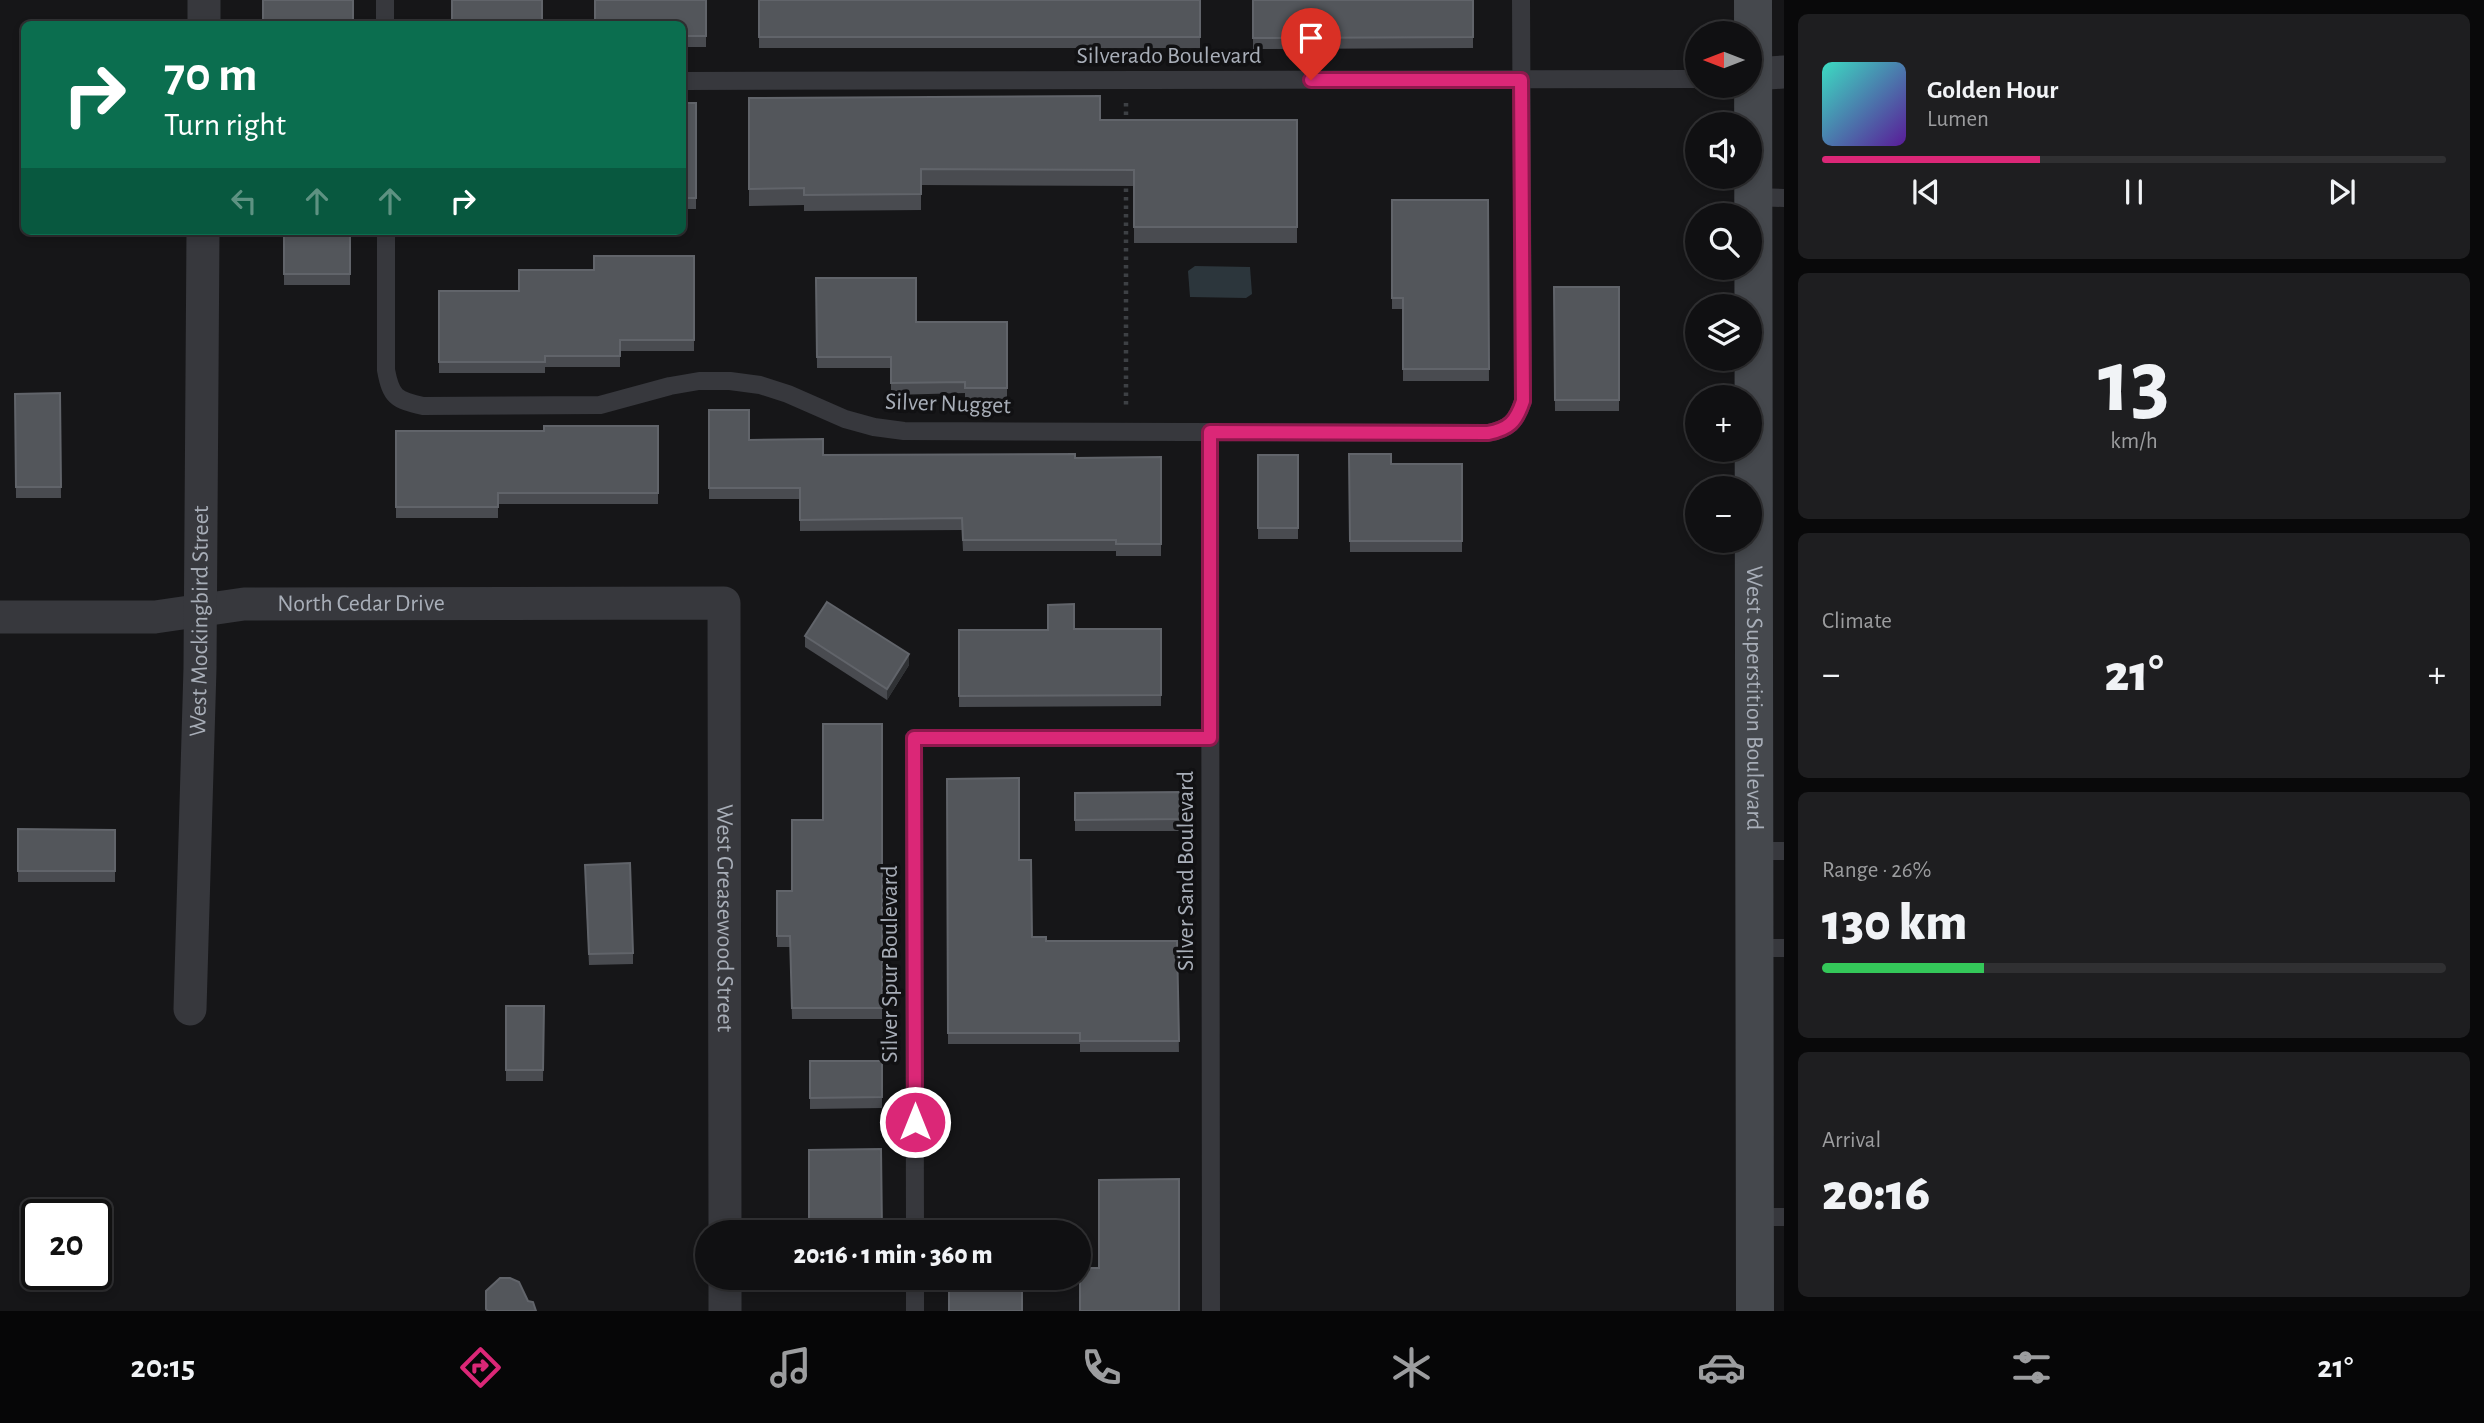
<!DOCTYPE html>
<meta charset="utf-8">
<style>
:root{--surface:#101012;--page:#1e1e20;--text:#f1f3f6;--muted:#9c9d9f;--line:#303032;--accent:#db2777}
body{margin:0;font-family:"Alegreya Sans",sans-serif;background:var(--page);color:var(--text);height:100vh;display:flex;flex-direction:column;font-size:26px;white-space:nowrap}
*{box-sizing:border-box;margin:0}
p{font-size:23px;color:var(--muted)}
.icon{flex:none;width:38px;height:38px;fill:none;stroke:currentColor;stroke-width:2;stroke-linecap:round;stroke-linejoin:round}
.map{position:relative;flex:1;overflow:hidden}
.sheet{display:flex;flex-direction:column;gap:14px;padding:14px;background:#09090a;width:700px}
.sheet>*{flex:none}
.banner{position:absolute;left:21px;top:21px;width:665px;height:214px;border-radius:10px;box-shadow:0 4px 10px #0003,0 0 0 2px var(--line);background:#0b6e4f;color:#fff;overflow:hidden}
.needle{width:46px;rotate:270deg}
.controls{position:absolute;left:1685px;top:21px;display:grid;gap:14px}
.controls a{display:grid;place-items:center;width:77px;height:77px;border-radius:50%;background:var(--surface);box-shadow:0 4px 10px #0003,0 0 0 2px var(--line);font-size:35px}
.speed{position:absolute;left:21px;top:1199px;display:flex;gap:14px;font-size:35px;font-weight:700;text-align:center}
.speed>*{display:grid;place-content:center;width:91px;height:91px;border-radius:50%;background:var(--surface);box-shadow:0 4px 10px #0003,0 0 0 2px var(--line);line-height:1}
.speed .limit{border:4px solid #111;border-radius:10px;background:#fff;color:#111}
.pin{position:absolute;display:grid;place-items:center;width:60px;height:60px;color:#fff;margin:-72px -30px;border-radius:50% 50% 50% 0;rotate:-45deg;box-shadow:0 0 7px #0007}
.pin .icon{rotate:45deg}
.me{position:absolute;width:77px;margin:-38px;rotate:0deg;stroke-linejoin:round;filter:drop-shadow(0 0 5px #0008)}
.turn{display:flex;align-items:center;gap:24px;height:147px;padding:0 28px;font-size:32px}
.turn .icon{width:91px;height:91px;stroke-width:2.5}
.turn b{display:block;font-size:49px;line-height:60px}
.lanes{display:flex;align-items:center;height:66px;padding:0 28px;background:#0003;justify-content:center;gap:35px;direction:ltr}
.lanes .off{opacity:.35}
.big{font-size:52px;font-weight:800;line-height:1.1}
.sheet .widget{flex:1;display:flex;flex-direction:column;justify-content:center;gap:10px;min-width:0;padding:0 24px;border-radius:10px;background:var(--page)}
.sheet .dial{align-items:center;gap:0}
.dial b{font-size:91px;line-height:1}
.song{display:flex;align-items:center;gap:21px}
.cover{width:84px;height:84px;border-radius:10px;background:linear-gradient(135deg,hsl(170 70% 55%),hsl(270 70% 35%))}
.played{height:7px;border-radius:4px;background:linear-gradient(90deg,var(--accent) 35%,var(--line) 35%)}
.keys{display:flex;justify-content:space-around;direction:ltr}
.heat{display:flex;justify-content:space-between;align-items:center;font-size:38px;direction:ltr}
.charge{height:10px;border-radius:5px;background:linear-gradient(90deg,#34c759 26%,var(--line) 0)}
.trip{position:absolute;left:695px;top:1220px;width:396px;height:70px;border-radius:35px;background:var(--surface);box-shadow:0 4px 10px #0003,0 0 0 2px var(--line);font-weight:800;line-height:70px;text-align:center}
.dock{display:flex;height:112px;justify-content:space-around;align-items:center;background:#060607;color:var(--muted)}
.dock .icon{width:49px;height:49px}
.dock .selected{color:var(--accent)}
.dock b{font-size:32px;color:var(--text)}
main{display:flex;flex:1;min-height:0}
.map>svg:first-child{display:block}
.water{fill:#2c363c}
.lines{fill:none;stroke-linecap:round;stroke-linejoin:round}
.path{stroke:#3d4044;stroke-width:4.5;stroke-dasharray:3.5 5;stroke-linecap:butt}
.service{stroke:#37383d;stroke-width:18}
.minor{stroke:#37383d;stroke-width:33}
.secondary{stroke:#45484d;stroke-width:38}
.wall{fill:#494b50}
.shaded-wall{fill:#303235}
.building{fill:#53565b;stroke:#61646a;stroke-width:2}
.route-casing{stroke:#8e194d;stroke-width:18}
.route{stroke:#db2777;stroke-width:12}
.labels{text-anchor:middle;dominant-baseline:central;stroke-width:7;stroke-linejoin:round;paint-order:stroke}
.street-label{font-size:24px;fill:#a8aeb8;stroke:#111113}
</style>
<main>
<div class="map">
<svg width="1784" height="1311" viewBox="0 0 1784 1311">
<rect width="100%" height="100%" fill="#161618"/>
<polygon class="water" points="1195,266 1250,267 1252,294 1246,298 1190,297 1188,271"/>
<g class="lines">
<g class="path">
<polyline points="1126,103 1126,123"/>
<polyline points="1126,180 1126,406"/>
</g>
<g class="service">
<polyline points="385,0 385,24"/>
<polyline points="682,81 1698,79"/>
<polyline points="1753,197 1784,198"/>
<path d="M 386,231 L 386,370 C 391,397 396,400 423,406 L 600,405 L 670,386 L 699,381 L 730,381 L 760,385 L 788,394 L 845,419 L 874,427 L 904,431 L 1488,433 C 1509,429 1516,422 1523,401 L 1521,0"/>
<polyline points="1210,432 1211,1311"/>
<polyline points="1754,851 1784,851"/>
<polyline points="1754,948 1784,948"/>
<polyline points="1755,1217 1784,1217"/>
<polyline points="915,1232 914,738 1210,738"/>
<polyline points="915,1278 915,1311"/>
</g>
<g class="minor">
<polyline points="204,24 204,0"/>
<polyline points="1753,74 1784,72"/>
<path id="s1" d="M 0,617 L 155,617 L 244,604 L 724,603 L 725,1232"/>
<path id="s2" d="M 190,1009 L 200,668 L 203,231"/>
<polyline points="725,1278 725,1311"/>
</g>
<path class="secondary" id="s3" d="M 1753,0 L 1755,1311"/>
</g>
<g class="wall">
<polygon points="706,0 706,47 682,47 682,24"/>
<rect x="759" y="0" width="441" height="48"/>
<polygon points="1253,0 1473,0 1473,48 1253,49"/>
<polygon points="749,98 1100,120 1297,120 1297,243 1134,243 1134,186 921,185 921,210 804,211 804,205 749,206"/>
<rect x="682" y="103" width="14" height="106"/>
<polygon points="1392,200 1488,200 1489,381 1403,381 1403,309 1392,309"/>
<polygon points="350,235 350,285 284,285 284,236"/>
<polygon points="694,256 694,351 620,351 620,367 545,367 545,373 439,373 439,291 519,291 594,270"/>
<polygon points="816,278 916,322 1007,322 1007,399 965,399 965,393 891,395 891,368 817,368"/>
<polygon points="1554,287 1619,287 1619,411 1555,411"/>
<polygon points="60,393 61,498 16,498 15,394"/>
<polygon points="709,410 749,440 823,455 1075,458 1161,457 1161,556 1116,556 1116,551 963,551 962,530 800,531 800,499 709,499"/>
<polygon points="658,426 658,504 498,504 498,518 396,518 396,431 544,431"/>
<polygon points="1349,454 1391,464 1462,464 1462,552 1350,552"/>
<rect x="1258" y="455" width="40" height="84"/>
<polygon points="1074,629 1161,629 1161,706 959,707 959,630"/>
<polygon points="805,636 909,665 887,700 805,647"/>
<polygon points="882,724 882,1019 792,1019 790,947 777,947 777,891 792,891 823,820"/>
<polygon points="947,779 1019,860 1032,937 1046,941 1177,941 1179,1052 1080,1052 1080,1044 948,1044"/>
<polygon points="1182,792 1182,831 1075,831 1075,793"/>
<polygon points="18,829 115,830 115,882 18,882"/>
<polygon points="585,876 633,953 633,964 589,965"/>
<polygon points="506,1006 544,1006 543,1081 506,1081"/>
<polygon points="810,1061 882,1061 882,1108 810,1109"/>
</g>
<polygon class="shaded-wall" points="909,654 909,665 887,700 887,689"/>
<g class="building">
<rect x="263" y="0" width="90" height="24"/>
<rect x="452" y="0" width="90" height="24"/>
<polygon points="595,0 706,0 706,36 682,36 682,24 595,24"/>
<rect x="759" y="0" width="441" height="37"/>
<polygon points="1253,0 1473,0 1473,37 1253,38"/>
<polygon points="1100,96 1100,120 1297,120 1297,227 1134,227 1134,170 921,169 921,194 804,195 804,188 749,189 749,98"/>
<rect x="682" y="103" width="14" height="95"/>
<polygon points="1392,200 1488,200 1489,369 1403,369 1403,298 1392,298"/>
<polygon points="350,235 350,274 284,274 284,236"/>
<polygon points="594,256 694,256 694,340 620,340 620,356 545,356 545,362 439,362 439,291 519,291 519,270 594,270"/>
<polygon points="816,278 916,278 916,322 1007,322 1007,388 965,388 965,382 891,383 891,357 817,357"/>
<polygon points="1554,287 1619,287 1619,400 1555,400"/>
<polygon points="60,393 61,487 16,487 15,394"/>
<polygon points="709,410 749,410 749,440 823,439 823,455 1075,454 1075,458 1161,457 1161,544 1116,544 1116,540 963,540 962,518 800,520 800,488 709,488"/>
<polygon points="544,426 658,426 658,493 498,493 498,507 396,507 396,431 544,431"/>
<polygon points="1349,454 1391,454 1391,464 1462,464 1462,541 1350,541"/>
<rect x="1258" y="455" width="40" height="73"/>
<polygon points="827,602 909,654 887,689 805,636"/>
<polygon points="1074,604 1074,629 1161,629 1161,695 959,696 959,630 1048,630 1048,605"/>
<polygon points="823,724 882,724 882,1008 792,1008 790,936 777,936 777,891 792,891 792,820 823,820"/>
<polygon points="1019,778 1019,860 1031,860 1032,937 1046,937 1046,941 1177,941 1179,1041 1080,1041 1080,1033 948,1033 947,779"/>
<polygon points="1182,792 1182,819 1075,820 1075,793"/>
<polygon points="18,829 115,830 115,871 18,871"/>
<polygon points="630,863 633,953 589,954 585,865"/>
<polygon points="506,1006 544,1006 543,1070 506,1070"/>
<polygon points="810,1061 882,1061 882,1097 810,1098"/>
<polygon points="881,1149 882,1232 809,1232 809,1150"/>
<polygon points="1179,1179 1179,1311 1080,1311 1080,1268 1099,1268 1099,1180"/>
<polygon points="500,1278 510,1278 519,1282 528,1301 533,1302 536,1311 488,1311 486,1309 486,1291"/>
<rect x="949" y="1278" width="73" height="33"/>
</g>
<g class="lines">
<defs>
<path id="route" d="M 915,1122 L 914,738 L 1210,738 L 1210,432 L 1488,433 C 1509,429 1516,422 1523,401 L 1521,80 L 1311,80"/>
</defs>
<use href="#route" class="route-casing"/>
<use href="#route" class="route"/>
</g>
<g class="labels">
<g class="street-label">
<text x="1169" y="56">Silverado Boulevard</text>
<text transform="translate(948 404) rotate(2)">Silver Nugget</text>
<text stroke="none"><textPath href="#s1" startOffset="362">North Cedar Drive</textPath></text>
<text stroke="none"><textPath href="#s2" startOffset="388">West Mockingbird Street</textPath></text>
<text stroke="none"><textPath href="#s3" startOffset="698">West Superstition Boulevard</textPath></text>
<text transform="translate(1186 871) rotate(-90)">Silver Sand Boulevard</text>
<text stroke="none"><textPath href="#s1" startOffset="1040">West Greasewood Street</textPath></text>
<text transform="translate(890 964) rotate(-90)">Silver Spur Boulevard</text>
</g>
</g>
</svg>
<div class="controls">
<a><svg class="needle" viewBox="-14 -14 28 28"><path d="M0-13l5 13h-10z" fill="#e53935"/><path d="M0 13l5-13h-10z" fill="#9c9d9f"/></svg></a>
<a><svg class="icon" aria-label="sound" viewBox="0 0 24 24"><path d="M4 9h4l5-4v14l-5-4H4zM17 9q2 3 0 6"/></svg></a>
<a><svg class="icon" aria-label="search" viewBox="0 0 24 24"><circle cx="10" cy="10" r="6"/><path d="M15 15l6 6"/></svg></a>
<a><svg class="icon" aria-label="layers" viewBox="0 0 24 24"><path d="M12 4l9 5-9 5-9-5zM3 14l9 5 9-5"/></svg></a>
<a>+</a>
<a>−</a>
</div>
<div class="speed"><div class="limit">20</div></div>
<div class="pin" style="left:1311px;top:80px;background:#d93025"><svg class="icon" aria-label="arrive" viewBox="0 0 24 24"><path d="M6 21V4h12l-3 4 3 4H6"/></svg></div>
<svg class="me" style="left:915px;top:1122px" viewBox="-20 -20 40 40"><circle r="17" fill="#db2777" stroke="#fff" stroke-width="3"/><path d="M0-11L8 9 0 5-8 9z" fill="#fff"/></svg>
<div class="trip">20:16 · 1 min · 360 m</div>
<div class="banner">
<div class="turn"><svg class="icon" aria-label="right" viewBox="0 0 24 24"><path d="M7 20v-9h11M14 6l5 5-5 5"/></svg><div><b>70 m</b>Turn right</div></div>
<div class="lanes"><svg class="icon off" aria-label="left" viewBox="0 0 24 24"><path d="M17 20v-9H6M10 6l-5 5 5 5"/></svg><svg class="icon off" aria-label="ahead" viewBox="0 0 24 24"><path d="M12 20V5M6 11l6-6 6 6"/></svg><svg class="icon off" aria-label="ahead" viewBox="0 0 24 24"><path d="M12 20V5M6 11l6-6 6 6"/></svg><svg class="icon" aria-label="right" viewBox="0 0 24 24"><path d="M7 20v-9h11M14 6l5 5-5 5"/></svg></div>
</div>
</div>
<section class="sheet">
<div class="widget">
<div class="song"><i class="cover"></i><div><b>Golden Hour</b><p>Lumen</p></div></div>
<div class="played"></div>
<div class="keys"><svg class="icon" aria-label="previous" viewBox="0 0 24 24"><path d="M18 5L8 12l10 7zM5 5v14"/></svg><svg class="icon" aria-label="pause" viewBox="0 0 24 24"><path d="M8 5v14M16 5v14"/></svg><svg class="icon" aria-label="next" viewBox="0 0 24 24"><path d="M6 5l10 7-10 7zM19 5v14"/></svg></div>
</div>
<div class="widget dial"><b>13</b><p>km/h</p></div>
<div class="widget"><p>Climate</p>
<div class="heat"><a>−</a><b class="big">21°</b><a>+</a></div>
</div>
<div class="widget"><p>Range · 26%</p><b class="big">130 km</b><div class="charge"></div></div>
<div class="widget"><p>Arrival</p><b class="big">20:16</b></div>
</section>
</main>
<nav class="dock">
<b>20:15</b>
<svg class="icon selected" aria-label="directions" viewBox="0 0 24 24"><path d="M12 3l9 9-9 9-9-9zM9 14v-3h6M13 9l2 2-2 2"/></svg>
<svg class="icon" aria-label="music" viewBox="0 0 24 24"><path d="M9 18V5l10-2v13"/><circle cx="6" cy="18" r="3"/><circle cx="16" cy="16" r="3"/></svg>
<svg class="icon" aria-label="phone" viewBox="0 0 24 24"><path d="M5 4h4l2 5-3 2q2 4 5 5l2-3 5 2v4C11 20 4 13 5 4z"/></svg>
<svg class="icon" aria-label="climate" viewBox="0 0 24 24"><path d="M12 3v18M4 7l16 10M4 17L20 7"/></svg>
<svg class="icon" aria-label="car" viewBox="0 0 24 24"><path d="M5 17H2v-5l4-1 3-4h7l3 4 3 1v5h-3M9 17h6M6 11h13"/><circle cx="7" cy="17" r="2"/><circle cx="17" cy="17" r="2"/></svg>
<svg class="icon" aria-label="filters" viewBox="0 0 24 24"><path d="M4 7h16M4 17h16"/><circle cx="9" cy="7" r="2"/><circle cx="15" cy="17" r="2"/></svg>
<b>21°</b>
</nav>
